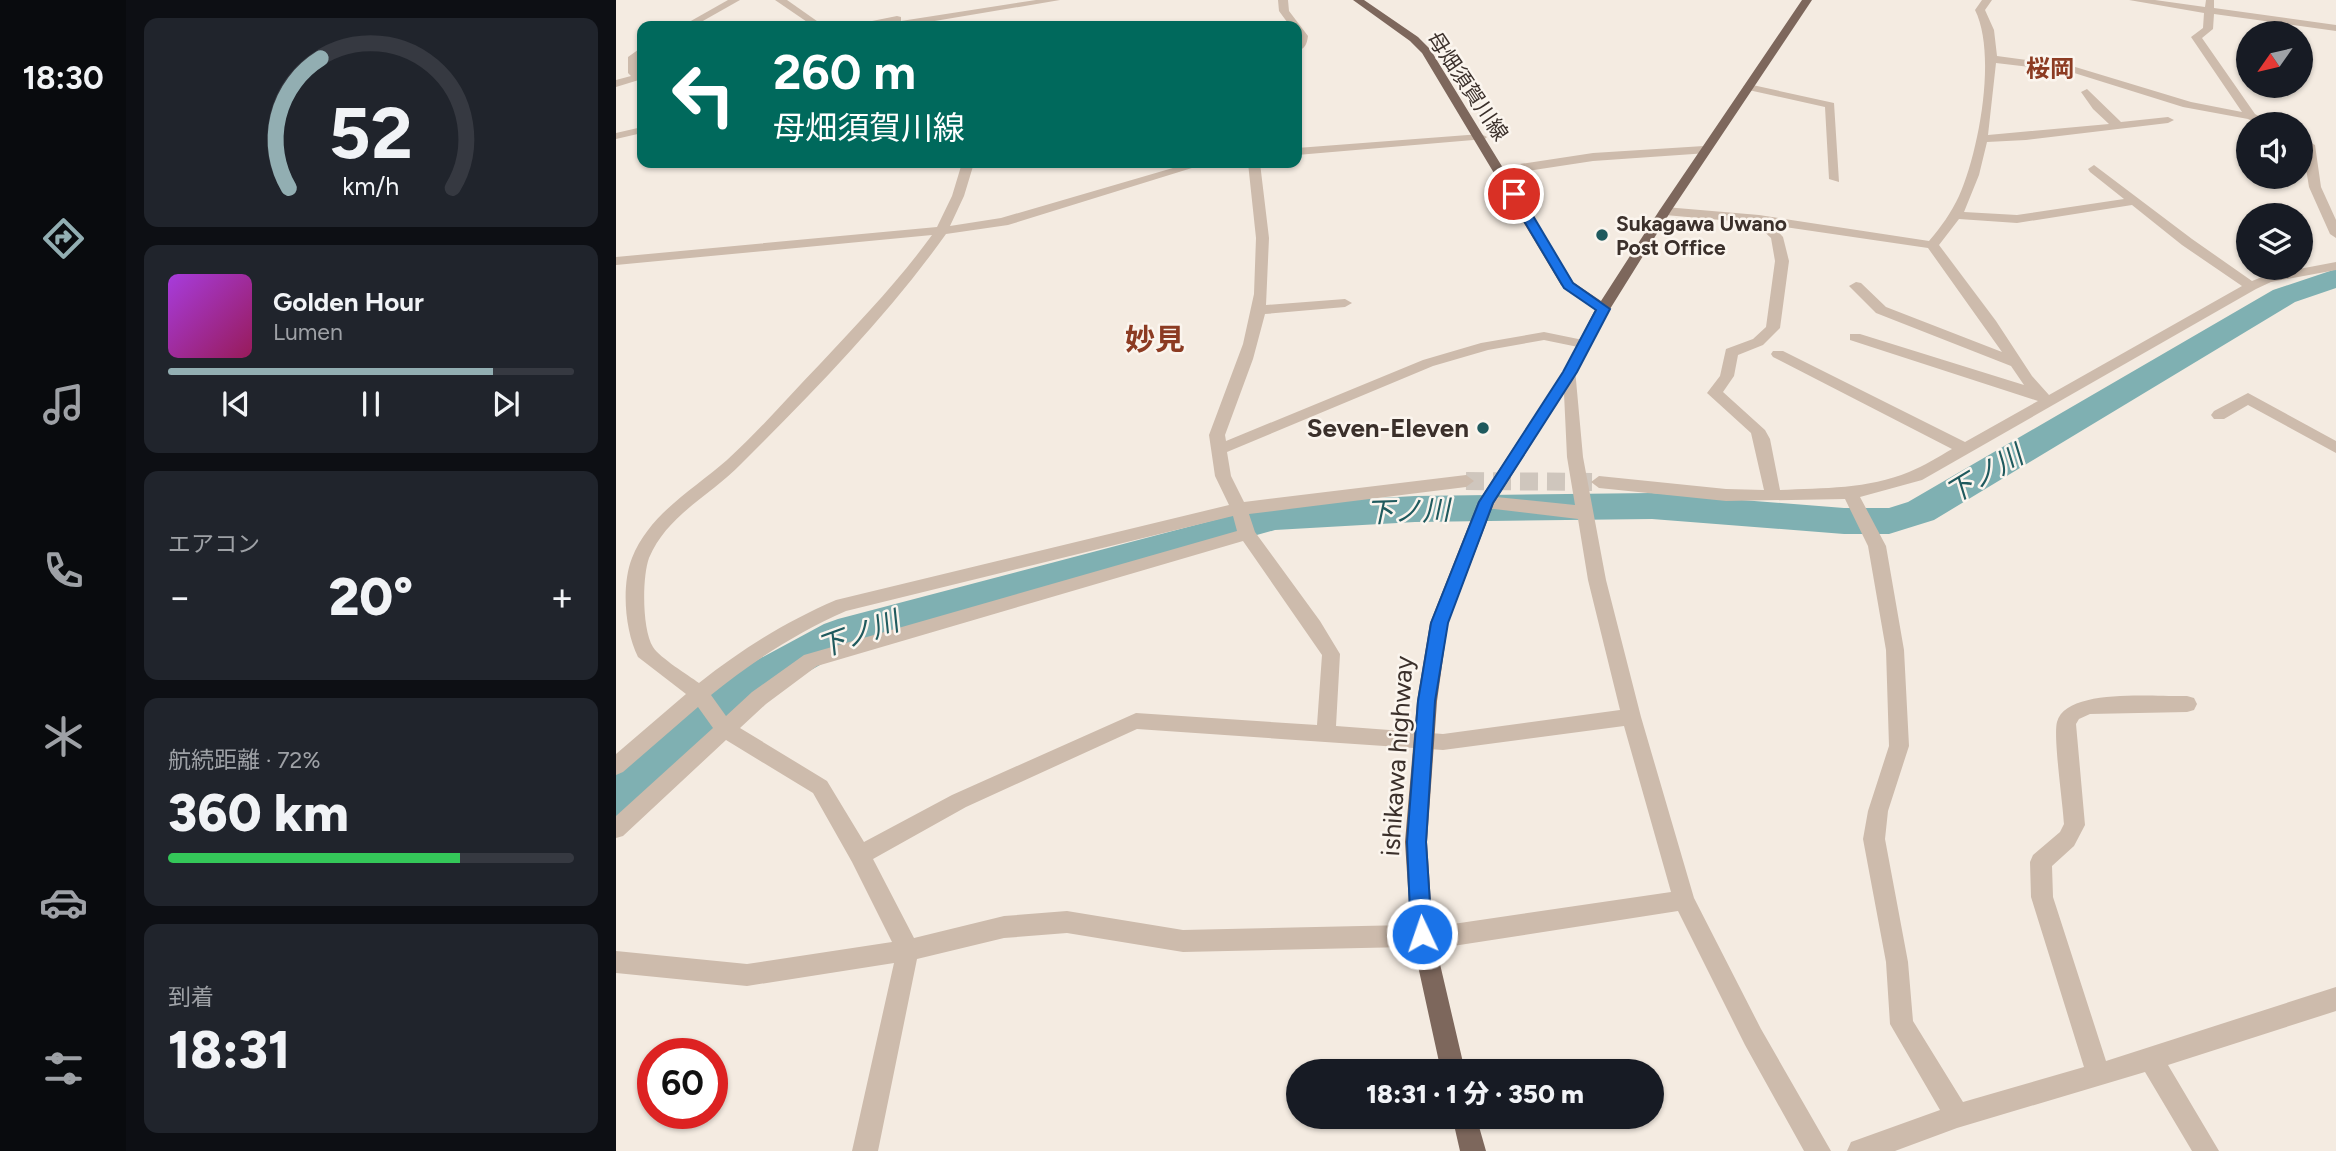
<!DOCTYPE html>
<html lang="ja">
<meta charset="utf-8">
<style>
:root{--surface:#171b24;--page:#20242c;--text:#f1f3f6;--muted:#9ea1a6;--line:#363941;--accent:#92aeb2}
body{margin:0;font-family:Figtree,"Noto Sans JP",sans-serif;background:var(--page);color:var(--text);height:100vh;display:flex;flex-direction:column;font-size:26px;white-space:nowrap}
*{box-sizing:border-box;margin:0}
p{font-size:23px;color:var(--muted)}
.icon{flex:none;width:38px;height:38px;fill:none;stroke:currentColor;stroke-width:2;stroke-linecap:round;stroke-linejoin:round}
.map{position:relative;flex:1;overflow:hidden}
.drawer{display:flex;flex-direction:column;gap:18px;padding:18px;background:#0d0f14;width:490px}
.drawer>*{flex:none}
.hud{position:absolute;left:21px;top:21px;width:665px;height:147px;border-radius:14px;box-shadow:0 2px 5px #0004;background:#00695c;color:#fff;overflow:hidden}
.needle{width:46px;rotate:236deg}
.tools{position:absolute;left:1620px;top:21px;display:grid;gap:14px}
.tools a{display:grid;place-items:center;width:77px;height:77px;border-radius:50%;background:var(--surface);box-shadow:0 2px 5px #0004;font-size:35px}
.speed{position:absolute;left:21px;top:1038px;display:flex;gap:14px;font-size:35px;font-weight:700;text-align:center}
.speed>*{display:grid;place-content:center;width:91px;height:91px;border-radius:50%;background:var(--surface);box-shadow:0 2px 5px #0004;line-height:1}
.speed .limit{border:10px solid #d22;background:#fff;color:#111}
.pin{position:absolute;display:grid;place-items:center;width:60px;height:60px;color:#fff;margin:-30px;border:4px solid #fff;border-radius:50%;box-shadow:0 2px 7px #0007}
.me{position:absolute;width:77px;margin:-38px;rotate:357deg;stroke-linejoin:round;filter:drop-shadow(0 0 5px #0008)}
.turn{display:flex;align-items:center;gap:24px;height:147px;padding:0 21px;font-size:32px}
.turn .icon{width:91px;height:91px;stroke-width:2.5}
.turn b{display:block;font-size:49px;line-height:60px}
.big{font-size:52px;font-weight:800;line-height:1.1}
.drawer .card{flex:1;display:flex;flex-direction:column;justify-content:center;gap:10px;min-width:0;padding:0 24px;border-radius:14px;background:var(--page)}
.drawer .dial{align-items:center;gap:0}
.dial svg{height:182px;overflow:visible;fill:none;stroke:var(--line);stroke-width:7;stroke-linecap:round;text-anchor:middle}
.dial text{fill:var(--text);stroke:none}
.song{display:flex;align-items:center;gap:21px}
.cover{width:84px;height:84px;border-radius:10px;background:linear-gradient(135deg,hsl(280 70% 55%),hsl(330 70% 35%))}
.played{height:7px;border-radius:4px;background:linear-gradient(90deg,var(--accent) 80%,var(--line) 80%)}
.keys{display:flex;justify-content:space-around;direction:ltr}
.heat{display:flex;justify-content:space-between;align-items:center;font-size:38px;direction:ltr}
.charge{height:10px;border-radius:5px;background:linear-gradient(90deg,#34c759 72%,var(--line) 0)}
.trip{position:absolute;left:670px;top:1059px;width:378px;height:70px;border-radius:35px;background:var(--surface);box-shadow:0 2px 5px #0004;font-weight:800;line-height:70px;text-align:center}
main{display:flex;flex:1;min-height:0}
.tabs{display:flex;flex-direction:column;width:126px;justify-content:space-around;align-items:center;background:#090b0e;color:var(--muted)}
.tabs .icon{width:49px;height:49px}
.tabs .selected{color:var(--accent)}
.tabs b{font-size:32px;color:var(--text)}
.map>svg:first-child{display:block}
.lines{fill:none;stroke-linecap:round;stroke-linejoin:round}
.river{fill:#7fb0b2;fill-rule:evenodd}
.minor-tunnel{stroke:#cfc6bd;stroke-width:18;stroke-dasharray:18 9;stroke-linecap:butt}
.minor{fill:#cdbbac;fill-rule:evenodd}
.major{fill:#7d675c;fill-rule:evenodd}
.route{fill:#1a73e8;stroke:#114b97;stroke-width:2}
.poi-dot{fill:#1f5a5e;stroke:#fbf5ee;stroke-width:2.5}
.labels{text-anchor:middle;dominant-baseline:central;stroke-width:5;stroke-linejoin:round;paint-order:stroke}
.far-street-label{font-size:21px;fill:#3b302b;stroke:#fbf5ee}
.far-poi-label{font-size:21px;font-weight:bold;fill:#3b302b;stroke:#fbf5ee;text-anchor:start}
.far-quarter-label{font-size:24px;font-weight:bold;fill:#8c3b22;stroke:#fbf5ee}
.poi-label{font-size:26px;font-weight:bold;fill:#3b302b;stroke:#fbf5ee;text-anchor:end}
.street-label{font-size:26px;fill:#3b302b;stroke:#fbf5ee}
.water-label{font-size:28px;font-style:italic;fill:#1f5a5e;stroke:#fbf5ee}
.quarter-label{font-size:30px;font-weight:bold;fill:#8c3b22;stroke:#fbf5ee}
</style>
<main>
<nav class="tabs">
<b>18:30</b>
<svg class="icon selected" aria-label="directions" viewBox="0 0 24 24"><path d="M12 3l9 9-9 9-9-9zM9 14v-3h6M13 9l2 2-2 2"/></svg>
<svg class="icon" aria-label="music" viewBox="0 0 24 24"><path d="M9 18V5l10-2v13"/><circle cx="6" cy="18" r="3"/><circle cx="16" cy="16" r="3"/></svg>
<svg class="icon" aria-label="phone" viewBox="0 0 24 24"><path d="M5 4h4l2 5-3 2q2 4 5 5l2-3 5 2v4C11 20 4 13 5 4z"/></svg>
<svg class="icon" aria-label="climate" viewBox="0 0 24 24"><path d="M12 3v18M4 7l16 10M4 17L20 7"/></svg>
<svg class="icon" aria-label="car" viewBox="0 0 24 24"><path d="M5 17H2v-5l4-1 3-4h7l3 4 3 1v5h-3M9 17h6M6 11h13"/><circle cx="7" cy="17" r="2"/><circle cx="17" cy="17" r="2"/></svg>
<svg class="icon" aria-label="filters" viewBox="0 0 24 24"><path d="M4 7h16M4 17h16"/><circle cx="9" cy="7" r="2"/><circle cx="15" cy="17" r="2"/></svg>
</nav>
<section class="drawer">
<div class="card dial"><svg viewBox="0 0 100 80">
<path d="M14 69A42 42 0 1 1 86 69"/>
<path d="M14 69A42 42 0 0 1 28 12" stroke="#92aeb2"/>
<text x="50" y="56" font-size="32" font-weight="700">52</text>
<text x="50" y="72" font-size="11">km/h</text>
</svg></div>
<div class="card">
<div class="song"><i class="cover"></i><div><b>Golden Hour</b><p>Lumen</p></div></div>
<div class="played"></div>
<div class="keys"><svg class="icon" aria-label="previous" viewBox="0 0 24 24"><path d="M18 5L8 12l10 7zM5 5v14"/></svg><svg class="icon" aria-label="pause" viewBox="0 0 24 24"><path d="M8 5v14M16 5v14"/></svg><svg class="icon" aria-label="next" viewBox="0 0 24 24"><path d="M6 5l10 7-10 7zM19 5v14"/></svg></div>
</div>
<div class="card"><p>エアコン</p>
<div class="heat"><a>−</a><b class="big">20°</b><a>+</a></div>
</div>
<div class="card"><p>航続距離 · 72%</p><b class="big">360 km</b><div class="charge"></div></div>
<div class="card"><p>到着</p><b class="big">18:31</b></div>
</section>
<div class="map">
<svg width="1720" height="1151" viewBox="0 0 1720 1151">
<rect width="100%" height="100%" fill="#f4ebe1"/>
<g class="lines">
<polygon class="river" points="1720,269 1720,288 1679,302 1318,520 1273,534 1228,534 1036,519 799,522 659,530 234,648 149,696 85,750 16,816 0,822 0,773 55,724 119,672 208,624 222,619 659,504 799,496 1036,493 1228,508 1273,508 1292,502 1657,290"/>
<polyline class="minor-tunnel" points="850,481 983,482"/>
<g class="minor">
<polygon points="112,0 124,0 78,26 66,26"/>
<polygon points="159,0 171,0 208,26 197,26"/>
<polygon points="420,0 444,0 289,26 231,26 281,16 285,17 285,21"/>
<path d="M 662,0 L 672,0 L 673,11 L 692,36 C 691,44 689,49 681,51 L 681,26 L 674,26 L 663,11 Z"/>
<path d="M 1366,0 L 1376,0 L 1369,10 L 1378,30 L 1381,56 L 1456,66 L 1575,102 L 1626,112 L 1575,37 L 1587,28 L 1588,13 L 1513,0 L 1539,0 L 1589,7 L 1590,0 L 1598,0 L 1598,8 L 1720,25 L 1720,31 L 1598,14 L 1597,29 L 1586,38 L 1639,114 L 1657,124 L 1643,124 L 1632,119 L 1567,107 L 1455,72 L 1380,63 L 1372,135 L 1493,124 L 1477,109 L 1465,92 L 1471,89 L 1505,122 L 1552,117 L 1558,120 L 1552,123 L 1410,140 L 1371,142 L 1363,175 L 1348,212 L 1401,215 L 1508,199 L 1474,172 L 1472,169 L 1478,165 L 1576,239 L 1636,281 L 1651,275 L 1720,262 L 1720,270 L 1655,282 L 1640,289 L 1306,480 L 1244,497 L 1270,546 L 1288,650 L 1293,746 L 1272,811 L 1269,839 L 1292,962 L 1297,1021 L 1347,1102 L 1468,1067 L 1415,897 L 1414,862 L 1417,855 L 1444,832 L 1448,824 C 1447,804 1437,737 1441,722 C 1450,687 1541,697 1571,696 L 1578,698 L 1581,704 L 1578,710 L 1571,712 L 1474,714 L 1463,719 L 1460,724 L 1469,825 L 1458,846 L 1436,866 L 1437,897 L 1490,1061 L 1720,987 L 1720,1011 L 1552,1065 L 1603,1151 L 1576,1151 L 1529,1072 L 1341,1128 L 1279,1151 L 1231,1151 L 1235,1142 L 1324,1110 L 1274,1024 L 1270,962 L 1247,839 L 1252,811 L 1273,746 L 1270,650 L 1252,546 L 1229,499 L 1110,501 L 983,488 L 975,482 L 983,476 L 1110,489 L 1148,490 L 1135,433 L 1091,393 L 1104,376 L 1110,349 L 1137,339 L 1150,327 L 1159,261 L 1155,238 L 1139,223 L 1049,215 L 1043,211 L 1049,207 L 1143,215 L 1313,241 C 1325,227 1335,213 1343,196 C 1363,151 1381,54 1359,10 ZM 1516,205 L 1566,245 L 1626,286 L 1433,395 L 1416,376 L 1380,321 L 1323,245 L 1343,219 L 1401,223 ZM 1156,225 L 1312,248 L 1386,352 L 1270,307 L 1245,283 L 1240,282 L 1233,286 L 1260,313 L 1395,366 L 1408,385 L 1244,334 L 1234,334 L 1234,340 L 1422,401 L 1349,442 L 1167,351 L 1157,351 L 1155,354 L 1157,357 L 1336,449 C 1322,457 1308,466 1293,472 C 1252,489 1207,488 1164,490 L 1154,439 L 1149,430 L 1107,392 L 1118,376 L 1122,355 L 1147,345 L 1164,328 L 1173,261 L 1167,237 Z"/>
<polygon points="26,47 22,74 26,73 26,79 0,87 0,80 15,76 12,73 12,57"/>
<polygon points="1132,84 1218,103 1223,182 1213,179 1209,107 1128,89 1127,87"/>
<polygon points="26,127 26,133 0,139 0,133"/>
<polygon points="865,134 871,137 869,139 681,155 681,148"/>
<polygon points="1685,138 1699,145 1705,187 1720,220 1720,238 1714,234 1693,187"/>
<polygon points="1088,146 1092,147 1092,153 977,161 884,175 878,171 884,167 977,153"/>
<path d="M 346,163 L 358,163 L 348,196 L 334,226 L 385,218 L 574,163 L 592,163 L 392,225 L 330,234 C 271,317 197,392 125,464 C 94,496 51,515 33,558 C 26,577 26,630 37,647 C 44,658 72,675 83,683 C 126,649 169,622 220,600 L 613,505 L 599,476 L 593,435 L 627,344 L 638,294 L 640,238 L 632,163 L 644,163 L 653,238 L 650,305 L 729,299 L 736,303 L 729,307 L 649,314 L 637,359 L 609,435 L 610,441 L 807,360 L 865,343 L 928,332 L 972,341 L 974,344 L 967,348 L 928,340 L 872,350 L 817,366 L 611,452 L 615,476 L 628,502 L 850,475 L 858,481 L 850,487 L 633,514 L 639,532 L 704,621 L 724,654 L 720,726 L 827,734 L 1004,710 L 972,580 L 962,519 L 870,508 L 862,502 L 870,496 L 959,505 L 951,457 L 947,372 L 954,367 L 959,369 L 967,457 L 990,580 L 1025,717 L 1078,898 L 1145,1029 L 1215,1151 L 1188,1151 L 1129,1045 L 1062,911 L 837,946 L 567,952 L 451,933 L 388,938 L 301,959 L 262,1151 L 236,1151 L 278,963 L 131,986 L 0,973 L 0,951 L 131,964 L 276,942 L 236,862 L 197,793 L 110,740 L 7,836 L 0,838 L 0,816 L 97,728 L 82,707 L 7,772 L 0,775 L 0,754 L 70,694 L 22,657 C 9,631 5,586 16,558 C 34,513 77,490 111,460 C 144,430 173,396 204,364 C 243,322 282,282 316,235 L 0,265 L 0,257 L 321,227 L 336,196 ZM 617,516 L 621,531 L 188,655 L 136,692 L 110,716 L 95,695 C 137,661 180,633 230,611 ZM 627,541 L 706,655 L 701,725 L 520,713 L 336,795 L 248,842 L 211,781 L 124,728 L 150,704 L 201,666 ZM 1008,726 L 1055,892 L 837,924 L 567,930 L 451,911 L 388,916 L 298,938 L 257,859 L 350,807 L 521,729 L 827,750 Z"/>
<polygon points="1632,393 1720,441 1720,453 1632,405 1608,419 1598,419 1595,415 1598,411"/>
</g>
<g class="major">
<polygon points="737,0 748,0 802,37 814,49 957,282 985,301 1043,211 1186,0 1196,0 1055,211 994,309 961,372 878,503 832,623 821,701 811,842 817,934 849,1071 825,1071 795,934 789,842 801,701 814,623 862,502 947,372 979,310 945,285 806,53 794,41"/>
<polygon points="836,1116 860,1116 870,1151 844,1151"/>
</g>
</g>
<polygon class="route" points="894,191 904,194 957,283 994,309 961,372 877,503 832,623 819,701 810,842 816,934 813,941 806,944 798,941 795,934 791,842 802,701 815,623 863,502 947,372 980,310 948,288 892,194"/>
<g class="poi-dot">
<circle cx="986" cy="235" r="7"/>
<circle cx="867" cy="428" r="7"/>
</g>
<g class="labels">
<g class="far-street-label">
<text transform="translate(852 86) rotate(56)">母畑須賀川線</text>
</g>
<g class="far-poi-label">
<text x="1000" y="223">Sukagawa Uwano<tspan x="1000" dy="24">Post Office</tspan></text>
</g>
<g class="far-quarter-label">
<text x="1434" y="68">桜岡</text>
</g>
<g class="poi-label">
<text x="853" y="428">Seven-Eleven</text>
</g>
<g class="street-label">
<text transform="translate(781 756) rotate(-86)">ishikawa highway</text>
</g>
<g class="water-label">
<text transform="translate(1368 474) rotate(-31)">下ノ川</text>
<text transform="translate(792 511) rotate(-2)">下ノ川</text>
<text transform="translate(242 634) rotate(-20)">下ノ川</text>
</g>
<g class="quarter-label">
<text x="539" y="339">妙見</text>
</g>
</g>
</svg>
<div class="tools">
<a><svg class="needle" viewBox="-14 -14 28 28"><path d="M0-13l5 13h-10z" fill="#e53935"/><path d="M0 13l5-13h-10z" fill="#9ea1a6"/></svg></a>
<a><svg class="icon" aria-label="sound" viewBox="0 0 24 24"><path d="M4 9h4l5-4v14l-5-4H4zM17 9q2 3 0 6"/></svg></a>
<a><svg class="icon" aria-label="layers" viewBox="0 0 24 24"><path d="M12 4l9 5-9 5-9-5zM3 14l9 5 9-5"/></svg></a>
</div>
<div class="speed"><div class="limit">60</div></div>
<div class="pin" style="left:898px;top:194px;background:#d93025"><svg class="icon" aria-label="arrive" viewBox="0 0 24 24"><path d="M6 21V4h12l-3 4 3 4H6"/></svg></div>
<svg class="me" style="left:806px;top:934px" viewBox="-20 -20 40 40"><circle r="17" fill="#1a73e8" stroke="#fff" stroke-width="3"/><path d="M0-11L8 9 0 5-8 9z" fill="#fff"/></svg>
<div class="trip">18:31 · 1 分 · 350 m</div>
<div class="hud">
<div class="turn"><svg class="icon" aria-label="left" viewBox="0 0 24 24"><path d="M17 20v-9H6M10 6l-5 5 5 5"/></svg><div><b>260 m</b>母畑須賀川線</div></div>
</div>
</div>
</main>
